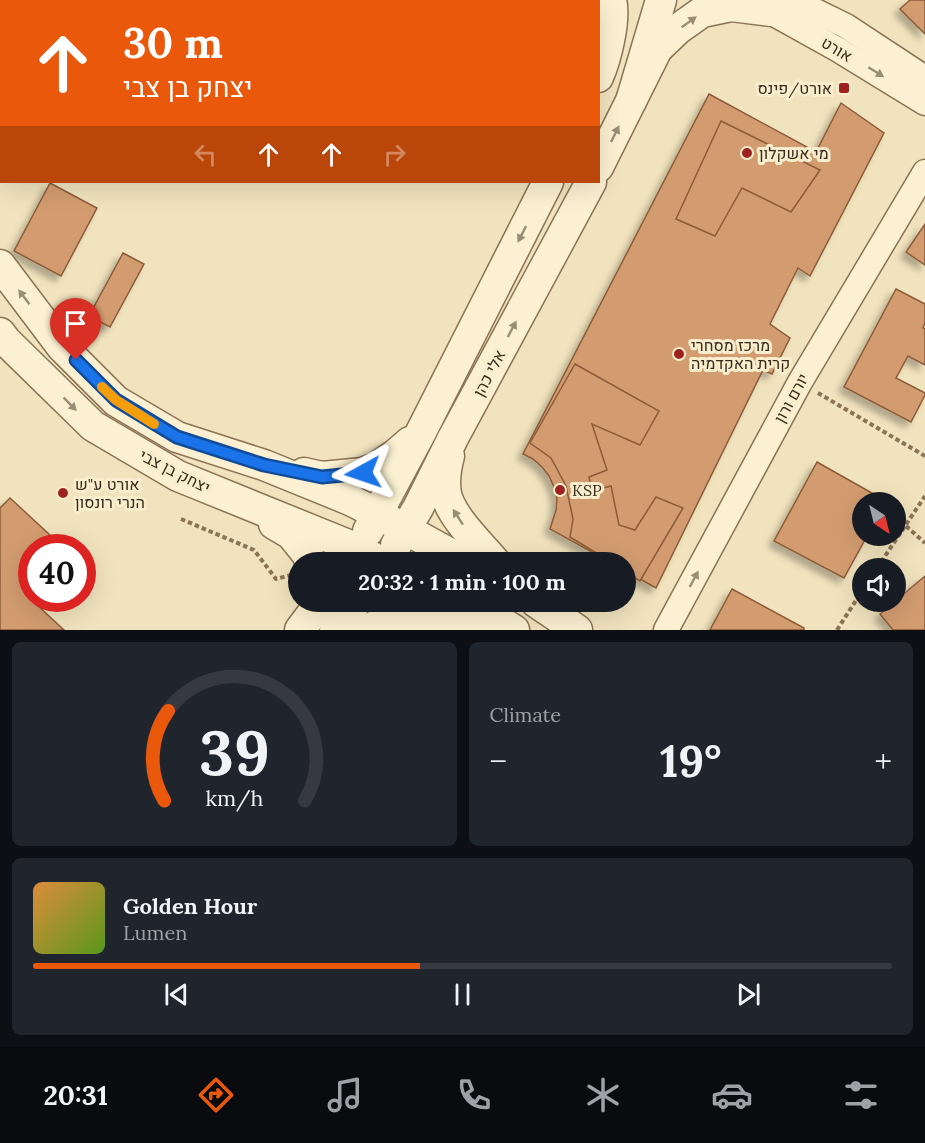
<!DOCTYPE html>
<meta charset="utf-8">
<style>
:root{--surface:#171b24;--page:#20242c;--text:#f1f3f6;--muted:#9ea1a6;--line:#363941;--accent:#ea580c}
body{margin:0;font-family:Lora,Heebo,serif;background:var(--page);color:var(--text);height:100vh;display:flex;flex-direction:column;font-size:22px;white-space:nowrap}
*{box-sizing:border-box;margin:0}
p{font-size:20px;color:var(--muted)}
.icon{flex:none;width:33px;height:33px;fill:none;stroke:currentColor;stroke-width:2;stroke-linecap:round;stroke-linejoin:round}
.map{position:relative;height:630px;overflow:hidden}
.sheet{display:flex;flex-direction:column;gap:12px;padding:12px;background:#0d0f14;flex:1}
.sheet>*{flex:none}
.banner{position:absolute;left:0px;top:0px;width:600px;height:183px;box-shadow:0 6px 24px #0002;background:#ea580c;color:#fff;overflow:hidden}
.needle{width:39px;rotate:145deg}
.buttons{position:absolute;left:852px;top:492px;display:grid;gap:12px}
.buttons a{display:grid;place-items:center;width:54px;height:54px;border-radius:50%;background:var(--surface);box-shadow:0 6px 24px #0002;font-size:30px}
.speed{position:absolute;left:18px;top:534px;display:flex;gap:12px;font-size:30px;font-weight:700;text-align:center}
.speed>*{display:grid;place-content:center;width:78px;height:78px;border-radius:50%;background:var(--surface);box-shadow:0 6px 24px #0002;line-height:1}
.speed .limit{border:9px solid #d22;background:#fff;color:#111}
.pin{position:absolute;display:grid;place-items:center;width:51px;height:51px;color:#fff;margin:-62px -26px;border-radius:50% 50% 50% 0;rotate:-45deg;box-shadow:0 0 6px #0007}
.pin .icon{rotate:45deg}
.me{position:absolute;width:66px;margin:-33px;rotate:265deg;stroke-linejoin:round;filter:drop-shadow(0 0 4px #0008)}
.turn{display:flex;align-items:center;gap:21px;height:126px;padding:0 24px;font-size:27px}
.turn .icon{width:78px;height:78px;stroke-width:2.5}
.turn b{display:block;font-size:42px;line-height:51px}
.lanes{display:flex;align-items:center;height:57px;padding:0 24px;background:#0003;justify-content:center;gap:30px;direction:ltr}
.lanes .off{opacity:.35}
.big{font-size:45px;font-weight:700;line-height:1.1}
.sheet .tile{flex:1;display:flex;flex-direction:column;justify-content:center;gap:9px;min-width:0;padding:0 21px;border-radius:9px;background:var(--page)}
.sheet .dial{align-items:center;gap:0}
.dial svg{height:156px;overflow:visible;fill:none;stroke:var(--line);stroke-width:7;stroke-linecap:round;text-anchor:middle}
.dial text{fill:var(--text);stroke:none}
.song{display:flex;align-items:center;gap:18px}
.cover{width:72px;height:72px;border-radius:9px;background:linear-gradient(135deg,hsl(30 70% 55%),hsl(90 70% 35%))}
.played{height:6px;border-radius:3px;background:linear-gradient(90deg,var(--accent) 45%,var(--line) 45%)}
.keys{display:flex;justify-content:space-around;direction:ltr}
.heat{display:flex;justify-content:space-between;align-items:center;font-size:33px;direction:ltr}
.sheet .tiles{flex:1;display:grid;gap:12px;grid-template-columns:1fr 1fr}
.tile:last-child{grid-column:span 2}
.trip{position:absolute;left:288px;top:552px;width:348px;height:60px;border-radius:30px;background:var(--surface);box-shadow:0 6px 24px #0002;font-weight:700;line-height:60px;text-align:center}
.tabs{display:flex;height:96px;justify-content:space-around;align-items:center;background:#090b0e;color:var(--muted)}
.tabs .icon{width:42px;height:42px}
.tabs .active{color:var(--accent)}
.tabs b{font-size:27px;color:var(--text)}
.map>svg:first-child{display:block}
.building{fill:#d39c70;stroke:#8c5c39;stroke-width:1.5;filter:url(#shadow)}
.lines{fill:none;stroke-linecap:round;stroke-linejoin:round}
.service-casing{stroke:#8b7355;stroke-width:15}
.minor-casing{stroke:#8b7355;stroke-width:27}
.tertiary-casing{stroke:#8b7355;stroke-width:33}
.path{stroke:#8b7355;stroke-width:4;stroke-dasharray:4.5 3;stroke-linecap:butt}
.service{stroke:#fbf0d1;stroke-width:12}
.minor{stroke:#fbf0d1;stroke-width:24}
.tertiary{stroke:#fbf0d1;stroke-width:30}
.oneway{fill:#9a8d76}
.route-casing{stroke:#114b97;stroke-width:15}
.route{stroke:#1a73e8;stroke-width:10}
.slow{stroke:#f59e0b;stroke-width:10}
.poi-dot{fill:#9e2320;stroke:#f8edcd;stroke-width:2}
.labels{text-anchor:middle;dominant-baseline:central;stroke-width:6;stroke-linejoin:round;paint-order:stroke}
.street-label{font-size:16px;fill:#392a1b;stroke:#f8edcd}
.poi-label{font-size:16px;fill:#392a1b;stroke:#f8edcd;text-anchor:start}
</style>
<div class="map">
<svg width="925" height="630" viewBox="0 0 925 630">
<defs>
<filter id="shadow"><feDropShadow dx="-5.5" dy="5.5" stdDeviation="3" flood-color="#0004"/></filter>
</defs>
<rect width="100%" height="100%" fill="#f1e3bd"/>
<g class="building">
<polygon points="910,0 925,0 925,34 900,9"/>
<polygon points="709,94 816,152 841,103 884,133 810,276 798,268 770,324 790,338 772,374 763,370 656,588 626,571 626,562 610,562 550,529 556,510 557,498 554,487 549,476 542,467 533,459 523,454"/>
<polygon points="721,121 820,170 791,212 742,188 715,236 676,219"/>
<polygon points="50,183 97,208 61,276 14,251"/>
<polygon points="925,224 925,265 906,252"/>
<polygon points="123,253 144,264 110,327 89,316"/>
<polygon points="896,289 925,304 925,323 923,328 925,329 925,365 908,356 896,378 925,393 925,395 911,422 844,387"/>
<polygon points="575,364 659,411 640,445 592,424 607,470 589,477 592,491 611,486 619,525 635,530 656,497 683,508 640,581 626,572 626,562 611,562 570,537 573,519 566,486 551,458 530,443"/>
<polygon points="817,462 886,501 885,502 862,502 862,536 867,536 844,578 774,541"/>
<polygon points="10,498 64,548 32,548 32,598 41,598 36,604 64,630 0,630 0,508"/>
<polygon points="925,576 925,630 893,630 880,614"/>
<polygon points="732,589 804,628 804,630 710,630"/>
</g>
<g class="lines">
<defs>
<g id="service">
<polyline points="76,0 78,2"/>
<polyline points="406,2 408,0"/>
</g>
<g id="minor">
<polyline points="793,0 846,26 925,78"/>
<polyline points="756,4 837,49 925,103"/>
<polyline points="666,630 800,382 925,172"/>
</g>
<g id="tertiary">
<path d="M 598,77 C 606,59 616,19 611,0"/>
<polyline points="631,101 657,49 678,29 702,12 731,6 771,11"/>
<polyline points="598,167 631,101 661,0"/>
<polyline points="0,265 62,347 116,401 177,437 264,465 350,500 378,514 465,562"/>
<polyline points="0,333 6,341 93,426 178,476 358,549 381,562"/>
<path d="M 449,456 C 446,467 444,482 446,494 C 451,517 480,544 495,562"/>
<polyline points="304,473 322,477 363,473 376,468 396,454 410,442"/>
<polyline points="274,524 291,534 307,554 311,562"/>
<polyline points="368,531 421,432 548,182"/>
<polyline points="396,545 418,508 453,438 591,182"/>
<polyline points="536,602 577,630"/>
<polyline points="472,607 491,616 514,630"/>
<polyline points="300,630 321,602"/>
<polyline points="335,630 356,602"/>
<polyline points="367,630 387,620 408,617 429,618 491,616"/>
</g>
</defs>
<use href="#service" class="service-casing"/>
<use href="#minor" class="minor-casing"/>
<use href="#tertiary" class="tertiary-casing"/>
<g class="path">
<polyline points="818,393 925,456"/>
<polyline points="181,519 254,550 276,579 291,575"/>
<polyline points="906,526 925,543"/>
<polyline points="877,568 925,496"/>
<polyline points="837,630 862,591"/>
</g>
<use href="#service" class="service"/>
<use href="#minor" class="minor"/>
<use href="#tertiary" class="tertiary"/>
</g>
<defs><path id="oneway-solid" d="M-6-.8H1V-3.2L6.5 0L1 3.2V.8H-6Z" transform="scale(1.5)"/></defs>
<g class="oneway">
<use href="#oneway-solid" transform="translate(689 22) rotate(-36)"/>
<use href="#oneway-solid" transform="translate(876 72) rotate(32)"/>
<use href="#oneway-solid" transform="translate(615 134) rotate(-64)"/>
<use href="#oneway-solid" transform="translate(522 234) rotate(117)"/>
<use href="#oneway-solid" transform="translate(24 297) rotate(-127)"/>
<use href="#oneway-solid" transform="translate(512 329) rotate(-62)"/>
<use href="#oneway-solid" transform="translate(70 404) rotate(45)"/>
<use href="#oneway-solid" transform="translate(458 517) rotate(-123)"/>
<use href="#oneway-solid" transform="translate(694 579) rotate(-62)"/>
</g>
<g class="lines">
<defs>
<polyline id="route" points="76,360 116,400 177,437 264,465 322,477 363,473"/>
</defs>
<use href="#route" class="route-casing"/>
<use href="#route" class="route"/>
<polyline class="slow" points="102,387 116,400 154,424"/>
</g>
<g class="poi-dot">
<rect x="838" y="82" width="12" height="12" rx="3"/>
<circle cx="747" cy="153" r="6"/>
<circle cx="679" cy="354" r="6"/>
<circle cx="560" cy="490" r="6"/>
<circle cx="63" cy="493" r="6"/>
</g>
<g class="labels">
<g class="street-label">
<text transform="translate(837 49) rotate(31)">אורט</text>
<text transform="translate(489 373) rotate(-62)">אלי כהן</text>
<text transform="translate(791 398) rotate(-61)">יורם ורון</text>
<text transform="translate(175 471) rotate(27)">יצחק בן צבי</text>
</g>
<g class="poi-label">
<text x="832" y="88" text-anchor="end">אורט/פינס</text>
<text x="759" y="153">מי אשקלון</text>
<text x="691" y="345">מרכז מסחרי<tspan x="691" dy="18">קרית האקדמיה</tspan></text>
<text x="75" y="484">אורט ע"ש<tspan x="75" dy="18">הנרי רונסון</tspan></text>
<text x="572" y="490">KSP</text>
</g>
</g>
</svg>
<div class="buttons">
<a><svg class="needle" viewBox="-14 -14 28 28"><path d="M0-13l5 13h-10z" fill="#e53935"/><path d="M0 13l5-13h-10z" fill="#9ea1a6"/></svg></a>
<a><svg class="icon" aria-label="sound" viewBox="0 0 24 24"><path d="M4 9h4l5-4v14l-5-4H4zM17 9q2 3 0 6"/></svg></a>
</div>
<div class="speed"><div class="limit">40</div></div>
<div class="pin" style="left:76px;top:360px;background:#d93025"><svg class="icon" aria-label="arrive" viewBox="0 0 24 24"><path d="M6 21V4h12l-3 4 3 4H6"/></svg></div>
<svg class="me" style="left:363px;top:473px" viewBox="-20 -20 40 40"><path d="M0-17L14 15 0 8-14 15z" fill="#1a73e8" stroke="#fff" stroke-width="4"/></svg>
<div class="trip">20:32 · 1 min · 100 m</div>
<div class="banner">
<div class="turn"><svg class="icon" aria-label="ahead" viewBox="0 0 24 24"><path d="M12 20V5M6 11l6-6 6 6"/></svg><div><b>30 m</b>יצחק בן צבי</div></div>
<div class="lanes"><svg class="icon off" aria-label="left" viewBox="0 0 24 24"><path d="M17 20v-9H6M10 6l-5 5 5 5"/></svg><svg class="icon" aria-label="ahead" viewBox="0 0 24 24"><path d="M12 20V5M6 11l6-6 6 6"/></svg><svg class="icon" aria-label="ahead" viewBox="0 0 24 24"><path d="M12 20V5M6 11l6-6 6 6"/></svg><svg class="icon off" aria-label="right" viewBox="0 0 24 24"><path d="M7 20v-9h11M14 6l5 5-5 5"/></svg></div>
</div>
</div>
<section class="sheet">
<div class="tiles">
<div class="tile dial"><svg viewBox="0 0 100 80">
<path d="M14 69A42 42 0 1 1 86 69"/>
<path d="M14 69A42 42 0 0 1 16 23" stroke="#ea580c"/>
<text x="50" y="56" font-size="32" font-weight="700">39</text>
<text x="50" y="72" font-size="11">km/h</text>
</svg></div>
<div class="tile"><p>Climate</p>
<div class="heat"><a>−</a><b class="big">19°</b><a>+</a></div>
</div>
<div class="tile">
<div class="song"><i class="cover"></i><div><b>Golden Hour</b><p>Lumen</p></div></div>
<div class="played"></div>
<div class="keys"><svg class="icon" aria-label="previous" viewBox="0 0 24 24"><path d="M18 5L8 12l10 7zM5 5v14"/></svg><svg class="icon" aria-label="pause" viewBox="0 0 24 24"><path d="M8 5v14M16 5v14"/></svg><svg class="icon" aria-label="next" viewBox="0 0 24 24"><path d="M6 5l10 7-10 7zM19 5v14"/></svg></div>
</div>
</div>
</section>
<nav class="tabs">
<b>20:31</b>
<svg class="icon active" aria-label="directions" viewBox="0 0 24 24"><path d="M12 3l9 9-9 9-9-9zM9 14v-3h6M13 9l2 2-2 2"/></svg>
<svg class="icon" aria-label="music" viewBox="0 0 24 24"><path d="M9 18V5l10-2v13"/><circle cx="6" cy="18" r="3"/><circle cx="16" cy="16" r="3"/></svg>
<svg class="icon" aria-label="phone" viewBox="0 0 24 24"><path d="M5 4h4l2 5-3 2q2 4 5 5l2-3 5 2v4C11 20 4 13 5 4z"/></svg>
<svg class="icon" aria-label="climate" viewBox="0 0 24 24"><path d="M12 3v18M4 7l16 10M4 17L20 7"/></svg>
<svg class="icon" aria-label="car" viewBox="0 0 24 24"><path d="M5 17H2v-5l4-1 3-4h7l3 4 3 1v5h-3M9 17h6M6 11h13"/><circle cx="7" cy="17" r="2"/><circle cx="17" cy="17" r="2"/></svg>
<svg class="icon" aria-label="filters" viewBox="0 0 24 24"><path d="M4 7h16M4 17h16"/><circle cx="9" cy="7" r="2"/><circle cx="15" cy="17" r="2"/></svg>
</nav>
